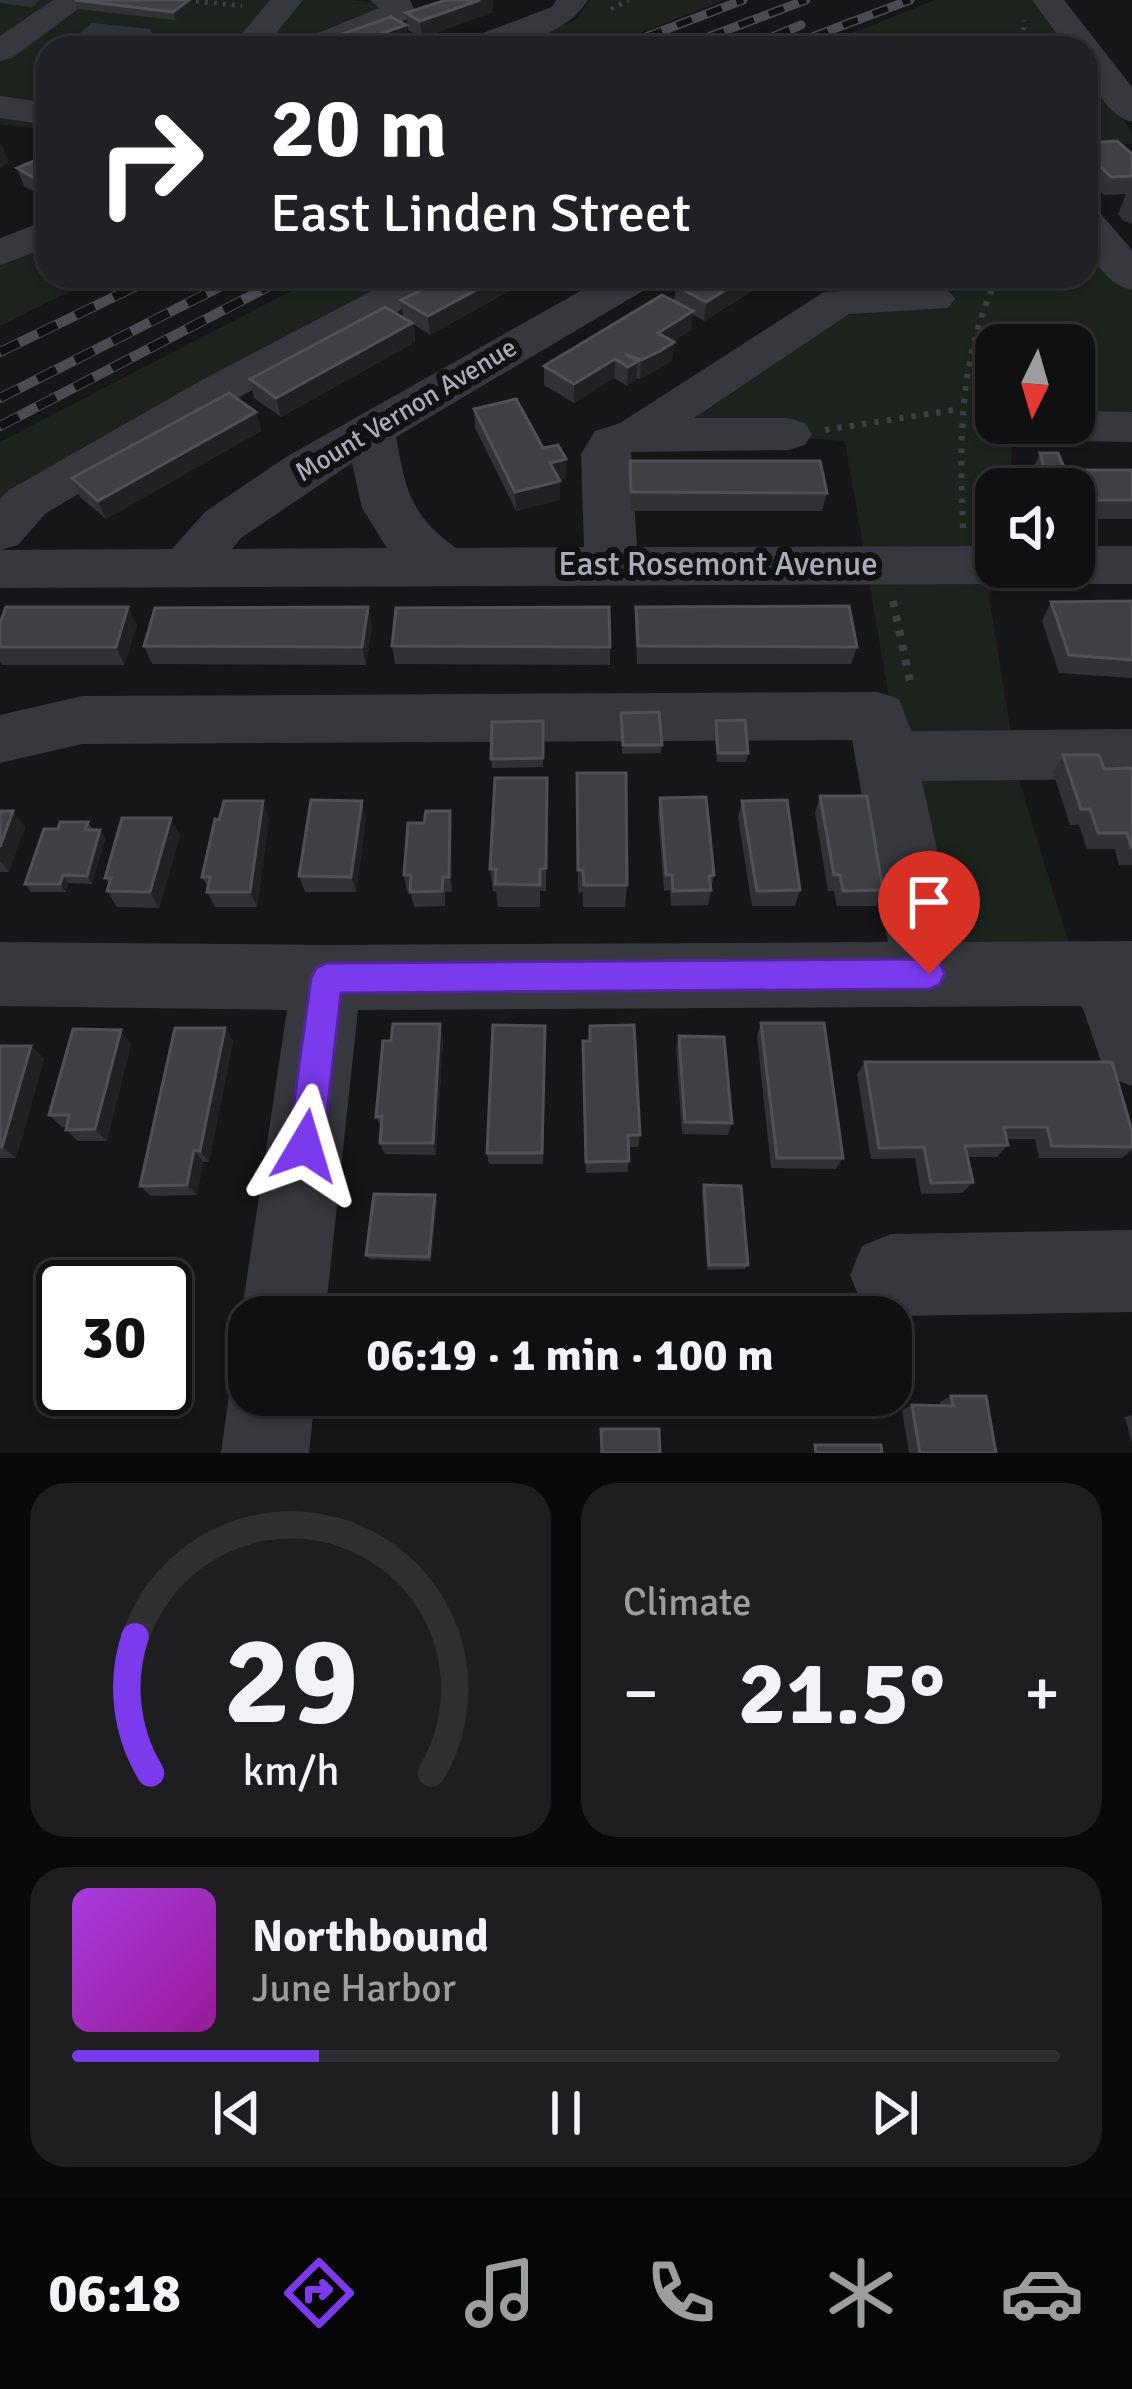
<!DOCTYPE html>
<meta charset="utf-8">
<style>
:root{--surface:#101012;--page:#1e1e20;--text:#f1f3f6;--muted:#9c9d9f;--line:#303032;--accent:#7c3aed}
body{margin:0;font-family:Signika,sans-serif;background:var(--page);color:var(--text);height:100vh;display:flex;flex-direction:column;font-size:45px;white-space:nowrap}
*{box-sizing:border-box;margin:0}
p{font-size:39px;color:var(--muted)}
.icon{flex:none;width:66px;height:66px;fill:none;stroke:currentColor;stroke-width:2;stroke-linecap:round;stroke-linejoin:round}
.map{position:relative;height:1453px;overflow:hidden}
.details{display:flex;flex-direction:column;gap:30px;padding:30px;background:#09090a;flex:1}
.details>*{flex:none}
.top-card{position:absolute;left:36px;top:36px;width:1062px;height:252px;border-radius:36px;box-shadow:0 3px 9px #0004,0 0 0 3px var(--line);background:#202124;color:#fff;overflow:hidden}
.needle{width:78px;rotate:185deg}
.tools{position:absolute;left:975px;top:324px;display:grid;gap:24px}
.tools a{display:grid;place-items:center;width:120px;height:120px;border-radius:24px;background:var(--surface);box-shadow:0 3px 9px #0004,0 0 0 3px var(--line);font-size:60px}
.speed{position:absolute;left:36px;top:1260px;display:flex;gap:24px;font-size:60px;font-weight:700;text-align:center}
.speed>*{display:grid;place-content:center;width:156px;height:156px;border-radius:50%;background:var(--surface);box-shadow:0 3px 9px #0004,0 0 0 3px var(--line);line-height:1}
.speed .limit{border:6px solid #111;border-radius:18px;background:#fff;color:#111}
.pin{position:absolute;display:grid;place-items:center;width:102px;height:102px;color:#fff;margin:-123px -51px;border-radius:50% 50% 50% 0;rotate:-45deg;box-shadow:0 0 12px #0007}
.pin .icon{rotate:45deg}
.me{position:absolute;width:132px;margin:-66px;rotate:7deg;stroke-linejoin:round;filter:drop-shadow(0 0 9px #0008)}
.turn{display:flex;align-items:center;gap:42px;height:252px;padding:0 36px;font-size:54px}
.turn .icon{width:156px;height:156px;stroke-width:2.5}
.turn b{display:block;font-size:84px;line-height:102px}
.big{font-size:90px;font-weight:700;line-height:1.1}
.details .tile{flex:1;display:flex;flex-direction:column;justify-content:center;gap:18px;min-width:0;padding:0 42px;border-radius:36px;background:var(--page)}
.details .dial{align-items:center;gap:0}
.dial svg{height:312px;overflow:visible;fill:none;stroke:var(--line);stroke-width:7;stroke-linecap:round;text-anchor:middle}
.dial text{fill:var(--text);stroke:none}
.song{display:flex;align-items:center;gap:36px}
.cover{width:144px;height:144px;border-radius:18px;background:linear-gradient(135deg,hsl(280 70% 55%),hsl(300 70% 35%))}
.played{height:12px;border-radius:6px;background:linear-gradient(90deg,var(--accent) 25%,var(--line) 25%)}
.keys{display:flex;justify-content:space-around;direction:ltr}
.heat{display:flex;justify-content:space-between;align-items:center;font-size:66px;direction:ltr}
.details .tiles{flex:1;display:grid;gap:30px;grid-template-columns:1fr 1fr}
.tile:last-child{grid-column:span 2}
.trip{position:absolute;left:228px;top:1296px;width:684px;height:120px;border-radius:36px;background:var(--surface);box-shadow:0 3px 9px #0004,0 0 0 3px var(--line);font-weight:700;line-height:120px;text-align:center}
.tabs{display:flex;height:192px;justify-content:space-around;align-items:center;background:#060607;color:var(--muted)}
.tabs .icon{width:84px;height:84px}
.tabs .active{color:var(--accent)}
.tabs b{font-size:54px;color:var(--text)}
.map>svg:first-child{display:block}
.green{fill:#1c231d}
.water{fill:#2c353c}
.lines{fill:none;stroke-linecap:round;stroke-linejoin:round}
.path-far2{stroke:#3d3f44;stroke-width:4.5;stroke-dasharray:3 6;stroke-linecap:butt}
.path-far1{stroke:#3d3f44;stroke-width:6;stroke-dasharray:4.5 8;stroke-linecap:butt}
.path{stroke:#3d3f44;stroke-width:8;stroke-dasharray:6 9;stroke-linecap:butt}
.minor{fill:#37383d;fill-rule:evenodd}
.rail-far1-casing{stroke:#4a4c52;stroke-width:9}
.rail-casing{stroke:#4a4c52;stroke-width:10}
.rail-far1{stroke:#111113;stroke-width:6;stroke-dasharray:16;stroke-linecap:butt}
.rail{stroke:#111113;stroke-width:8;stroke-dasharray:21;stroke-linecap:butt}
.wall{fill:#323236}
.shaded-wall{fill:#212124}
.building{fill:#3f3f44;stroke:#4f5156;stroke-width:3}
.route{fill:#7c3aed;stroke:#51269a;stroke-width:3}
.labels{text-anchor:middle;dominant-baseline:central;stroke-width:12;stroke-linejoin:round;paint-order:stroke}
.far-street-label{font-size:27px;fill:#a8adb8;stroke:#111113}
.street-label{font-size:33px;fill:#a8adb8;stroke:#111113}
</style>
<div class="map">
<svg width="1132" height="1453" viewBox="0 0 1132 1453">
<rect width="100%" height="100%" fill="#161618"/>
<g class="green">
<polygon points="0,0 350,0 389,4 301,48 48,48 48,130 0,124"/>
<polygon points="590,0 723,0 603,48 500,48 576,20"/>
<polygon points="935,0 1036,0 1073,48 815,48"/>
<polygon points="1086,67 1132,133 1132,144 1086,146"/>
<polygon points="1086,237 1132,293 1132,423 1074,422 1074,345 996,345 996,423 1014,423 1009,489 996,489 999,567 989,597 1018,777 1068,941 1132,971 1107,1019 937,941 888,692 845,441 664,427 851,305 943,297 961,287 960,276 1086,276"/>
<polygon points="48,241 48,276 101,276 0,326 0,263"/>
<polygon points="320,276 413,276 0,505 0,442"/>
</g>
<polygon class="water" points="92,23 150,29 152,33 137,46 143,48 62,48"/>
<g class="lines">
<g class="path-far2">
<polyline points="187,0 242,6"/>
<polyline points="611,9 629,0"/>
<polyline points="1022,48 1024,20"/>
</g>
<g class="path-far1">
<polyline points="825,430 960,409"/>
<path d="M 963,528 C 959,438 959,358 998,276"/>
</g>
<polyline class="path" points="893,601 911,686"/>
<g class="minor">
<polygon points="53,0 90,0 12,58 0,61 0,36"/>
<polygon points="270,0 303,0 264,48 230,48"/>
<polygon points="370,0 410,0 415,11 410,18 339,48 294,48 299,41 379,8"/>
<path d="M 556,0 L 588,0 C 562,41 503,48 457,48 L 462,41 L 552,7 Z"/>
<path d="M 1032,0 L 1064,0 L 1132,87 L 1132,122 C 1103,114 1086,75 1086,48 L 1067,48 Z"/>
<polygon points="0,96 48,103 48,125 0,118"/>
<path d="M 1086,209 L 1100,213 L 1132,250 L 1132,290 C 1094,280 1086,242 1086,209 Z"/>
<polygon points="48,220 48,247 0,265 0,238"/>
<path d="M 400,276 L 453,276 L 447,285 L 234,400 L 45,514 L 18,545 L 1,550 L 172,549 L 205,512 L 286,457 L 607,276 L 659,276 L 653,285 L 396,437 C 406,490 410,515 456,548 L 584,547 L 581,454 L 595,431 L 620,423 L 824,292 L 933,286 L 948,290 L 955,299 L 948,308 L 849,314 L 694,418 L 788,418 L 805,423 L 812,434 L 805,445 L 788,450 L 631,452 L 637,547 L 996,546 L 996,567 L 1022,567 L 1015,579 L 996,584 L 0,588 L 0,499 L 9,490 L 202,380 ZM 352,463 L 362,508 L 387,548 L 232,549 L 241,538 Z"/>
<polygon points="1074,411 1132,412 1132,442 1026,440 1009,436 1002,425 1074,423"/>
<polygon points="1074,546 1132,546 1132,584 1074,584 1055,579 1048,567 1074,567"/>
<polygon points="878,692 899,699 911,731 1132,729 1132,779 922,781 957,942 1132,941 1132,1086 1106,1076 1082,1006 358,1010 325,1317 249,1317 249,1336 241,1317 287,1010 0,1006 0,942 327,945 888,942 852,740 82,744 0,763 0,715 82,696"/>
<polygon points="1132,1230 1132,1312 891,1316 862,1304 850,1275 862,1246 891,1234"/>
<polygon points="249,1361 249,1395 315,1395 309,1453 221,1453 229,1395 241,1364"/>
</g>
<defs>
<g id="rail-far1">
<polyline points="617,48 743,0"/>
<polyline points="679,48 806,0"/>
<polyline points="745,48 801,25"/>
<polyline points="783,48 910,0"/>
</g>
<g id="rail">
<polyline points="0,352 157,276"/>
<polyline points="0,398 241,276"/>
<polyline points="0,426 289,276"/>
</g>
</defs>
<use href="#rail-far1" class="rail-far1-casing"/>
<use href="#rail" class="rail-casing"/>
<use href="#rail-far1" class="rail-far1"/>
<use href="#rail" class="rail"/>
</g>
<g class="wall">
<polygon points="0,0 40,0 32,7 0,3"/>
<polygon points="189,0 191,9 175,20 77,9 75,1"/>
<polygon points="446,0 493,0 493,12 422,38 408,30 406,13"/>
<polygon points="406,25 408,42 391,48 330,48 328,39"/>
<polygon points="1088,143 1132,154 1132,224 1124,221 1118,214 1126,194 1104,195 1086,177 1086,150"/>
<polygon points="48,155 41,196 24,186 17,168"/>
<polygon points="446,276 536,276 430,335 413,324 415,342 281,417 254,398 250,379 403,318 401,300 418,291 417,285 435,282"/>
<polygon points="776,276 704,321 692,314 691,330 673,341 672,361 640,379 637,378 627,386 614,378 574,403 544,385 544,366 674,301 676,286"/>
<polygon points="474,409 543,448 566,478 559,480 560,500 516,511 475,428"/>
<polygon points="256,412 261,431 106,519 80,497 72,478"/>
<polygon points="1040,453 1065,470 1132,470 1132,519 1074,519 1074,489 1037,489 1032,472"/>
<polygon points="630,461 827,493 822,511 630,511"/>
<polygon points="1132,601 1132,678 1059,673 1042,621 1051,602"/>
<polygon points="128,607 137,625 124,665 2,665 0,662 0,623"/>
<polygon points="368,607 372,626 366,665 152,664 144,646"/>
<polygon points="636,607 857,647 851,664 637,664 635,625"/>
<polygon points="392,646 610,647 610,665 395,664"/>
<polygon points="621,713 662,745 661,753 622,754"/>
<polygon points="543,721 543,767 492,768 491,759"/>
<polygon points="716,721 748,753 746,762 717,762 714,729"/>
<polygon points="1063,755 1104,769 1132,768 1132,865 1119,865 1115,849 1087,849 1079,825 1070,825 1053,772"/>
<polygon points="577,773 627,885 625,907 583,907 583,892 578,893"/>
<polygon points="547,778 546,891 540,891 540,907 498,907 496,892 493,891 490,869"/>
<polygon points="820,796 883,890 876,906 837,906 834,891 828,891 815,813"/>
<polygon points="660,798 714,875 708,905 671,906 670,890 664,891 658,814"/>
<polygon points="742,801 800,890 795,906 752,906 738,817"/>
<polygon points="0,811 25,827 9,872 0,872"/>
<polygon points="450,811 452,828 452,892 445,892 445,906 414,907 410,891 407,891 404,875 424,823"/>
<polygon points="269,818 257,907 215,907 207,892 208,887 202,877 219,820"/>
<polygon points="366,818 356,892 305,892 299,876"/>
<polygon points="88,822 93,830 100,830 105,839 92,884 68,883 66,892 31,892 25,884 58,829"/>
<polygon points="180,835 159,908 117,907 107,891 109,884 105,878"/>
<polygon points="761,1023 843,1158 836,1169 771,1168 757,1036"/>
<polygon points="545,1026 543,1164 489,1164 487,1153"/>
<polygon points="225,1028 233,1041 209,1162 203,1162 197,1195 151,1196 140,1186"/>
<polygon points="679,1036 732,1123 728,1135 682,1134 676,1049"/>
<polygon points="443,1038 436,1155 385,1154 380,1143 381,1128 376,1117"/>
<polygon points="131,1043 107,1141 78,1141 66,1130 66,1127 62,1127 49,1115"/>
<polygon points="0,1046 31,1046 44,1059 16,1158 0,1158"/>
<polygon points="583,1054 640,1135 638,1147 628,1147 628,1172 586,1173"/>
<polygon points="865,1062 1132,1131 1132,1150 1122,1158 1039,1158 1035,1139 1007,1139 1008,1145 997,1157 967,1157 973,1182 962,1193 921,1194 915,1158 871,1159 857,1074"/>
<polygon points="704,1185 748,1265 745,1269 707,1270 702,1191"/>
<polygon points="435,1195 437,1201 431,1261 369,1259 366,1255"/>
<polygon points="951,1396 996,1453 909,1453 902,1410 912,1405 941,1406 940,1402"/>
<polygon points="1132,1415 1132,1443 1125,1417"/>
</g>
<g class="shaded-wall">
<polygon points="189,0 191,9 175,20 173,12"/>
<polygon points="480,0 493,0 493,12 422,38 420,21"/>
<polygon points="406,25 408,42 391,48 343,48"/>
<polygon points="2,144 9,162 0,169 0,145"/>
<polygon points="48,172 48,193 41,196 34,178"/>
<polygon points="502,276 536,276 430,335 428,316"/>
<polygon points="748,276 776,276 704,321 706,302"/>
<polygon points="693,311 691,330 656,351 658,333"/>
<polygon points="412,323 415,342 281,417 276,398"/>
<polygon points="674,342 672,361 640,379 641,360"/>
<polygon points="615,359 614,378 574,403 574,384"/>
<polygon points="638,361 636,380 627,386 628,367"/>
<polygon points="256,412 261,431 106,519 98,501"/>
<polygon points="566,459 566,478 551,482 550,463"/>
<polygon points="560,481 560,500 516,511 515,492"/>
<polygon points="128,607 137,625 124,665 116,647"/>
<polygon points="368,607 372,626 366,665 362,647"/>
<polygon points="263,801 269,818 257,907 250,892"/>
<polygon points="362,801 366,818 356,892 351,877"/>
<polygon points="13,811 25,827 9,872 0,861 0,847"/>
<polygon points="450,811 452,828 452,892 449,877"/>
<polygon points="171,818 180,835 159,908 150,892"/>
<polygon points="100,830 105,839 92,884 87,876"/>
<polygon points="63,875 68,883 66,892 60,884"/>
<polygon points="440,1024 443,1038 436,1155 433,1143"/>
<polygon points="225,1028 233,1041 209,1162 200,1151"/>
<polygon points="121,1030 131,1043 107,1141 95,1129"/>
<polygon points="31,1046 44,1059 16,1158 2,1147"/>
<polygon points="194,1150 203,1162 197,1195 187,1185"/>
<polygon points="435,1195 437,1201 431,1261 429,1257"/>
</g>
<g class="building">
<polygon points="75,0 189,0 173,12"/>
<polygon points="446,0 480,0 420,21 406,13"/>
<polygon points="391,17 406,25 343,47 328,39"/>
<polygon points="1117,141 1132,154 1132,176 1111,177 1090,156 1087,149 1093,149 1088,143"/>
<polygon points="48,155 48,172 34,178 17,168"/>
<polygon points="446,276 502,276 428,316 401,300 423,289 417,285 430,278 435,282"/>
<polygon points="692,276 748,276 706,302 676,286"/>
<polygon points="662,295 693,311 658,333 674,342 660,351 641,360 625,354 638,361 628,367 615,359 574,384 544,366"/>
<polygon points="385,307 412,323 276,398 250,379"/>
<polygon points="229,393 256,412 98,501 72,478"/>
<polygon points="516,399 543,448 558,445 566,459 550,463 560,481 515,492 474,409"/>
<polygon points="1040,453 1058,453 1065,470 1132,470 1132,500 1074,500 1074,489 1050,489"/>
<polygon points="630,461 820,461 827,493 631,492"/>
<polygon points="1132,601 1132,660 1069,655 1051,602"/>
<polygon points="849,606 857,647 638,646 636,607"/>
<polygon points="6,607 128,607 116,647 0,647 0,623"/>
<polygon points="368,607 362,647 144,646 155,608"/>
<polygon points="609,607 610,647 392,646 396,608"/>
<polygon points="659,712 662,745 623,745 621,713"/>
<polygon points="745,720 748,753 718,753 716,721"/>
<polygon points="543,721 543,758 491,759 492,722"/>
<polygon points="1063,755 1099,755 1104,769 1132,768 1132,849 1127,833 1098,833 1090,809 1081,809"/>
<polygon points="577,773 626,773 627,885 584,885 583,870 578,870"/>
<polygon points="495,778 547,778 546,868 540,869 540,885 495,884 496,869 490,869"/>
<polygon points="820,796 867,796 883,890 843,891 840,875 834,875"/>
<polygon points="706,797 714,875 709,876 711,890 673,891 672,875 666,875 660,798"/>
<polygon points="311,800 362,801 351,877 299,876"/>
<polygon points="787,800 800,890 757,891 742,801"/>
<polygon points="224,801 263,801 250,892 207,892 210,877 202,877 215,819 219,820"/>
<polygon points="0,811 13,811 0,847"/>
<polygon points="426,811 450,811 449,877 443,877 442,891 410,892 411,875 404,875 408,823 424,823"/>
<polygon points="122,818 171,818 150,892 107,891 111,878 105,878"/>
<polygon points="60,822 88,822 85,830 100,830 87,876 63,875 60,884 25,884 44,829 58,829"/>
<polygon points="761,1023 824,1023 843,1158 777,1158"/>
<polygon points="393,1024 440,1024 433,1143 380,1143 382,1116 376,1117 383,1041 391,1041"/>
<polygon points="493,1025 545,1026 542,1153 487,1153"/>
<polygon points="634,1025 640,1135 628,1135 629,1161 586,1162 583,1041 590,1041 590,1026"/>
<polygon points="175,1028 225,1028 200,1151 194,1150 187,1185 140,1186"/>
<polygon points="73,1029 121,1030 95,1129 66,1130 69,1115 49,1115"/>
<polygon points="679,1036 724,1037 732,1123 685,1122"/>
<polygon points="0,1046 31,1046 2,1147 0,1147"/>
<polygon points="865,1062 1112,1062 1132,1131 1132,1147 1052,1146 1047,1127 1004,1127 1008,1145 965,1146 973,1182 931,1183 924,1147 879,1148"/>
<polygon points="704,1185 741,1186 748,1265 709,1265"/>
<polygon points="374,1194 435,1195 429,1257 366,1255"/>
<polygon points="951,1396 986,1396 996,1453 920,1453 912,1405 953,1406"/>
<polygon points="601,1429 659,1429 660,1453 602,1453"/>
<polygon points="815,1445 881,1445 882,1453 816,1453"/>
</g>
<polygon class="route" points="929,959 940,963 945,974 940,984 929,989 341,993 323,1146 317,1158 305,1163 293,1158 288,1146 311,978 316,968 327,963"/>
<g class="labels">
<g class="far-street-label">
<text transform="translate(406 410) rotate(-31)">Mount Vernon Avenue</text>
</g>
<g class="street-label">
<text x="718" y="564">East Rosemont Avenue</text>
</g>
</g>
</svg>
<div class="tools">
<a><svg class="needle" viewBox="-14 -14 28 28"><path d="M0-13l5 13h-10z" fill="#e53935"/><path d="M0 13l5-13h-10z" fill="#9c9d9f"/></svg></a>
<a><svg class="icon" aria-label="sound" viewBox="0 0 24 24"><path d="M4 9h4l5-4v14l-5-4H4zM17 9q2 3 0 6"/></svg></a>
</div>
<div class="speed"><div class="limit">30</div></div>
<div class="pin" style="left:929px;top:974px;background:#d93025"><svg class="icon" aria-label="arrive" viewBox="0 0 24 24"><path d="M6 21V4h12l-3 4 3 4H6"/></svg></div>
<svg class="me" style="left:305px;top:1146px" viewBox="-20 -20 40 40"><path d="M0-17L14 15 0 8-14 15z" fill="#7c3aed" stroke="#fff" stroke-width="4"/></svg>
<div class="trip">06:19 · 1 min · 100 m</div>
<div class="top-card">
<div class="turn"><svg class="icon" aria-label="right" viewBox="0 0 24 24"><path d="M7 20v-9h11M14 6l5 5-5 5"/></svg><div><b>20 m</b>East Linden Street</div></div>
</div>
</div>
<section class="details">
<div class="tiles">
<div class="tile dial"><svg viewBox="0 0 100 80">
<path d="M14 69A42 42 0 1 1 86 69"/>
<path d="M14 69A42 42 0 0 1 10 34" stroke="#7c3aed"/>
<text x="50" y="56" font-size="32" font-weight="700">29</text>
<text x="50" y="72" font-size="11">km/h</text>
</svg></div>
<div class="tile"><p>Climate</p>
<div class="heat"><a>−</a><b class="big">21.5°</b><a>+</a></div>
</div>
<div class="tile">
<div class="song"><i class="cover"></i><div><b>Northbound</b><p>June Harbor</p></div></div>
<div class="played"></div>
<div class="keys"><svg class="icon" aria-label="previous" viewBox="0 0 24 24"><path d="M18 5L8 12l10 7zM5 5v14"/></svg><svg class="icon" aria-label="pause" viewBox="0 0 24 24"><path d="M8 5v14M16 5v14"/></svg><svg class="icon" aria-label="next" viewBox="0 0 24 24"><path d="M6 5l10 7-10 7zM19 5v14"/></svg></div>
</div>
</div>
</section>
<nav class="tabs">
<b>06:18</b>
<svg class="icon active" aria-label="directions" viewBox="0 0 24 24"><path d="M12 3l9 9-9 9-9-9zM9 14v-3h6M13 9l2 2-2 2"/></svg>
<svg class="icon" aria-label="music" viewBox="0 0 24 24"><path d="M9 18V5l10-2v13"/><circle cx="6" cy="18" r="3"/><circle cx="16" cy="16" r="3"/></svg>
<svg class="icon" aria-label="phone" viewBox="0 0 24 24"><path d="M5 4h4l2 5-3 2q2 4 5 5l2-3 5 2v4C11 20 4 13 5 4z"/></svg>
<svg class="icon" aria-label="climate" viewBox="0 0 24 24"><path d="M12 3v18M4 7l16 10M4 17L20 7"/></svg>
<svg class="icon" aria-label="car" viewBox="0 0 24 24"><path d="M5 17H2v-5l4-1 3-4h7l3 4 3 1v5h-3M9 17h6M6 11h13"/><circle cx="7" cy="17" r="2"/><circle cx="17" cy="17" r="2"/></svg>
</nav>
